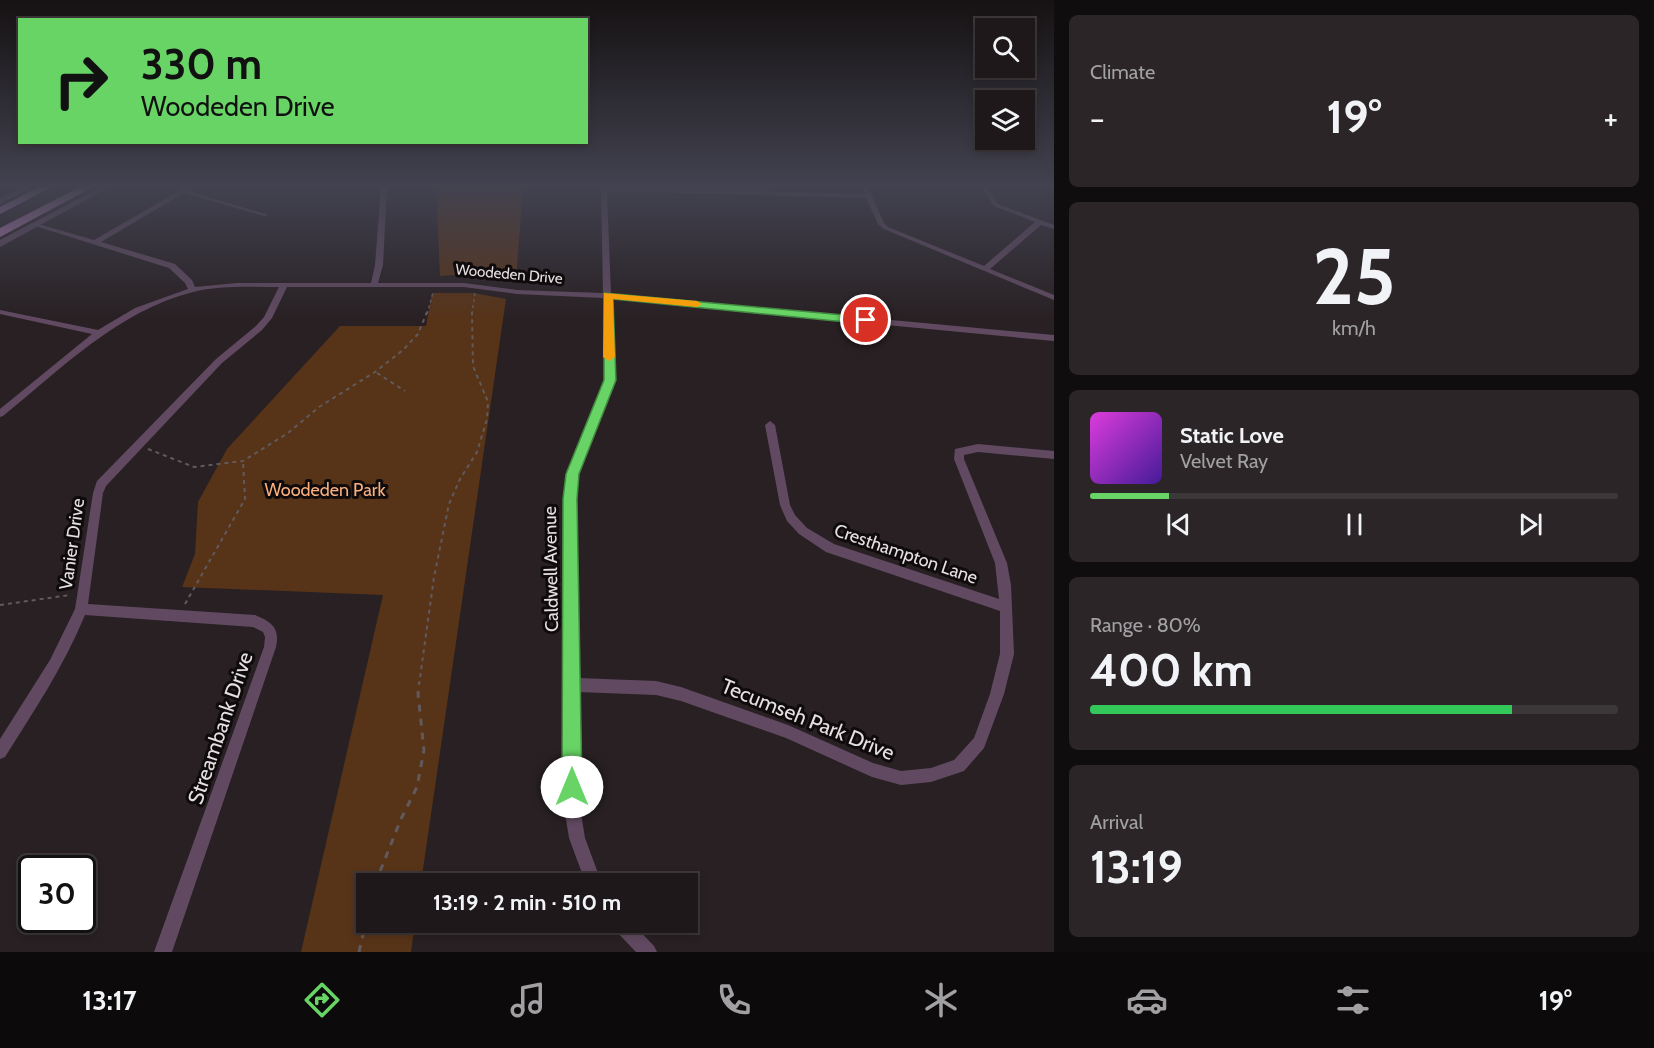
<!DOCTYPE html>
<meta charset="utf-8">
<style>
:root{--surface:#1e181a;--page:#2b2527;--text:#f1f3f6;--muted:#a1a0a2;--line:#3c3739;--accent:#67d465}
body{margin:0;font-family:Cabin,sans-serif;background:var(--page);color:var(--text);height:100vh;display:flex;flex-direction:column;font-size:22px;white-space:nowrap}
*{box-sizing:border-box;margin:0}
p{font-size:20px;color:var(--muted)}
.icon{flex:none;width:33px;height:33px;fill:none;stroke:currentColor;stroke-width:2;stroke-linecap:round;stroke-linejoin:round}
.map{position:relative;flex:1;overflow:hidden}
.side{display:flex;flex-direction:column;gap:15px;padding:15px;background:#100d0e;width:600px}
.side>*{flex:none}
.top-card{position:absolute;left:18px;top:18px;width:570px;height:126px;border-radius:0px;box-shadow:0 3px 9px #0003,0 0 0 2px var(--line);background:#67d465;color:#111;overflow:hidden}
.fabs{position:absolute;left:975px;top:18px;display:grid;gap:12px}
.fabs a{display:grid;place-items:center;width:60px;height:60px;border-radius:0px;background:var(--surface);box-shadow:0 3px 9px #0003,0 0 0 2px var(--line);font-size:30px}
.speed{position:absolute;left:18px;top:855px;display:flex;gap:12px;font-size:30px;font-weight:700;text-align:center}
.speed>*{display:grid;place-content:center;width:78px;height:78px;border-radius:50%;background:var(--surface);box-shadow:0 3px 9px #0003,0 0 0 2px var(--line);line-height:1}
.speed .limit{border:3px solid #111;border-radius:9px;background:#fff;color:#111}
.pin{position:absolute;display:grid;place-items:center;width:51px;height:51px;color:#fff;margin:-26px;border:3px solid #fff;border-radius:50%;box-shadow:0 2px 6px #0007}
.me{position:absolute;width:66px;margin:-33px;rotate:0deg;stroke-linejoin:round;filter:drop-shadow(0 0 4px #0008)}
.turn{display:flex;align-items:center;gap:21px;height:126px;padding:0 24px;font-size:27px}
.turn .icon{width:78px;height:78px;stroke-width:2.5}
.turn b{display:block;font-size:42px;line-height:51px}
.big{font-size:45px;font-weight:800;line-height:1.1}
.side .card{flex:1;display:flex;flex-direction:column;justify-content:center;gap:9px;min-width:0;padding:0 21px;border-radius:9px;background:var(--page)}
.side .dial{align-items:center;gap:0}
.dial b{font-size:78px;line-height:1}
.song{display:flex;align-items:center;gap:18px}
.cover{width:72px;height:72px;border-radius:9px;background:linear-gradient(135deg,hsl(300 70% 55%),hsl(260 70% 35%))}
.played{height:6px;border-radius:3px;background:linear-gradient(90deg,var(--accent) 15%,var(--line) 15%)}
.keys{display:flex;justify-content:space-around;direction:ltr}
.heat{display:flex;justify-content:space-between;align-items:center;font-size:33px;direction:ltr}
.charge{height:9px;border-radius:4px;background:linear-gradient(90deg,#34c759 80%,var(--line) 0)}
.trip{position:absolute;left:356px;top:873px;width:342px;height:60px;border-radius:0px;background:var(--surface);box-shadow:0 3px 9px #0003,0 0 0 2px var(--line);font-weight:800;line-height:60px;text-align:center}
.dock{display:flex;height:96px;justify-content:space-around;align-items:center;background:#0c0a0a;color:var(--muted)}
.dock .icon{width:42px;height:42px}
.dock .selected{color:var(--accent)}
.dock b{font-size:27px;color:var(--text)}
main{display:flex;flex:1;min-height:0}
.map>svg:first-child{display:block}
.green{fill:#573318}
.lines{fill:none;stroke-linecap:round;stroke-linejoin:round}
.path-far2{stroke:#615a5d;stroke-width:1.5;stroke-dasharray:3 3;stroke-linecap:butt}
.path-far1{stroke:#615a5d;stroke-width:2;stroke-dasharray:4 4;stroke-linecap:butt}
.path{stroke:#615a5d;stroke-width:3;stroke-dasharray:7 7;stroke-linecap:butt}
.minor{fill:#614a61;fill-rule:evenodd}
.tertiary{fill:#614a61;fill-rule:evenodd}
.motorway{fill:#b87fb7;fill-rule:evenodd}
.route{fill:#67d465;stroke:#438a42;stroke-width:1.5}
.slow{fill:#f59e0b}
.labels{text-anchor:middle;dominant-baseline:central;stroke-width:6;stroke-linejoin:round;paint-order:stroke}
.far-street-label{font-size:15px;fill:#e6e0e2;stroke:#0f0b0c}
.park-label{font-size:18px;fill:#f9b07e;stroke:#0f0b0c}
.street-label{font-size:18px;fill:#e6e0e2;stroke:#0f0b0c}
.near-street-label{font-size:21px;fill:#e6e0e2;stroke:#0f0b0c}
</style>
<main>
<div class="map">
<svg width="1054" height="952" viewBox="0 0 1054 952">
<rect width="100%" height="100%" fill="#282023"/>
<g class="green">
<polygon points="436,187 523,187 516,280 467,274 440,276"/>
<polygon points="432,293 474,293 506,299 421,883 366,884 366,922 415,923 411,952 301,952 383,595 182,587 195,554 198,502 227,449 340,326 426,326"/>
</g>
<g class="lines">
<g class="path-far2">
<polyline points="427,314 433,293"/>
<polyline points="472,314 475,293"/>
</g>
<g class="path-far1">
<polyline points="377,373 405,391"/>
<polyline points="148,449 194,467 243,461 288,433 319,407 375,372 403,350 418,334 427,312"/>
<polyline points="185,604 245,499 243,461"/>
<polyline points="0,605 70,595"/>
<polyline points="419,685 434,577 449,504 460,479 477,452 487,419 488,402 473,366 472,312"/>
</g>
<g class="path">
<polyline points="375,884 401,819 417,787 424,750 418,694 419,683"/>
<polyline points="359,952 366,922"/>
</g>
<g class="minor">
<path d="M 186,187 L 193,187 L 188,191 L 269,215 L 264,216 L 184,193 L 101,242 L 175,264 L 192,280 L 195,287 L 237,283 L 371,283 L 375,265 L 381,187 L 387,187 L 383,265 L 378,283 L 464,283 L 517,290 L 603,293 L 601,187 L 865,194 L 862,187 L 868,187 L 884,223 L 888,227 L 984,266 L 1035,222 L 994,206 L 981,187 L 987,187 L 998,204 L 1054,225 L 1054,229 L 1041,225 L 990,269 L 1054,295 L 1054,300 L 884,229 L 878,224 L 866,198 L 607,191 L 611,294 L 1054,335 L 1054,341 L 611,299 L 615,380 L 578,474 L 575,499 L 578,678 L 656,681 L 681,687 L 788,725 L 873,763 L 901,771 L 931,768 L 954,760 L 974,738 L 990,694 L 1000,654 L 1000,611 L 826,552 L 799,534 L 787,521 L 780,505 L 765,425 L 770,421 L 775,425 L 790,505 L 795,515 L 807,528 L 834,544 L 999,599 L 995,563 L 954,459 L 955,449 L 978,444 L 1054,451 L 1054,459 L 978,452 L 964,455 L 964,459 L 1007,563 L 1011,585 L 1014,654 L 1004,694 L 984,748 L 964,771 L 931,782 L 901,785 L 872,777 L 786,738 L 681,701 L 656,695 L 578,692 L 580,807 L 585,838 L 602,884 L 586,884 L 569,838 L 564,807 L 565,499 L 568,474 L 605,380 L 603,298 L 517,294 L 464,287 L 287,287 L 272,318 L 262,330 L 222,363 L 106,486 L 103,493 L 88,604 L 255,615 C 272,622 280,628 276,647 L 172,952 L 154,952 L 264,647 L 265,637 L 263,632 L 253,627 L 85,615 C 64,666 34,711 5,757 L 0,759 L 0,739 L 50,660 L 75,609 L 93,493 L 97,481 L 216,359 L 256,326 L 264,317 L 279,287 C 251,287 220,285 193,292 C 118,311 61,369 3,416 L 0,417 L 0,409 L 92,334 L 0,314 L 0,310 L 98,330 L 135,308 L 188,289 L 185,283 L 169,268 L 32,225 L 35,223 L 94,240 Z"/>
<polygon points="611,922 631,922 654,946 657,952 636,952 613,928"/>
</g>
<g class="tertiary">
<polygon points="22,187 32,187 0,204 0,198"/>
<polygon points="101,187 110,187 0,247 0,240"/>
</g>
<g class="motorway">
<polygon points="39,187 52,187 0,214 0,207"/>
<polygon points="80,187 93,187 0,237 0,228"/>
</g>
</g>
<linearGradient id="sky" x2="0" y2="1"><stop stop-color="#161213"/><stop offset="0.58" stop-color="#424250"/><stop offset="1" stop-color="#424250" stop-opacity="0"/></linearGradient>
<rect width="1054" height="320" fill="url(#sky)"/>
<polygon class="route" points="604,293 866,317 871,320 866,324 613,299 616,380 579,474 577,499 582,787 579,794 572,796 565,794 562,787 563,499 566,474 604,380"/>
<polygon class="slow" points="604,293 697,301 702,304 697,307 613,299 615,357 609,361 603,357"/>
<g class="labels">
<g class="far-street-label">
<text transform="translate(509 274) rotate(5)">Woodeden Drive</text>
</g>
<g class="park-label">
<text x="325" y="490">Woodeden Park</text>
</g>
<g class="street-label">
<text transform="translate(72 544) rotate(-82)">Vanier Drive</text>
<text transform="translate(906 554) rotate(19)">Cresthampton Lane</text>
<text transform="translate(551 569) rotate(-91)">Caldwell Avenue</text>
</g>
<g class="near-street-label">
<text transform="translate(808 719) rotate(22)">Tecumseh Park Drive</text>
<text transform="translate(220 728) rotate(-71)">Streambank Drive</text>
</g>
</g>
</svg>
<div class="fabs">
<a><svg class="icon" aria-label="search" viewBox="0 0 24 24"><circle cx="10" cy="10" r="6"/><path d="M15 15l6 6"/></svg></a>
<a><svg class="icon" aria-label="layers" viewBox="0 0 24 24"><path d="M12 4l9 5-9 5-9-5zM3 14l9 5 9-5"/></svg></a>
</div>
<div class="speed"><div class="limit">30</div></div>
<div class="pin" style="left:866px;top:320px;background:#d93025"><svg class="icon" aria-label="arrive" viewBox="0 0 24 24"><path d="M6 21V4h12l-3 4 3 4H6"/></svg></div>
<svg class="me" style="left:572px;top:787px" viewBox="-20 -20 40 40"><circle r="19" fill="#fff"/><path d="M0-13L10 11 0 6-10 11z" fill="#67d465"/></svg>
<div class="trip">13:19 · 2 min · 510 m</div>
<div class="top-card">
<div class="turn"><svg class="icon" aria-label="right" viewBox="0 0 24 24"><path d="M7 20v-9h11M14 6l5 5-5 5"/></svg><div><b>330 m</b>Woodeden Drive</div></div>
</div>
</div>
<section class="side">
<div class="card"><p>Climate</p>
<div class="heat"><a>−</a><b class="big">19°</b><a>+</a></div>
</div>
<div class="card dial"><b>25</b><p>km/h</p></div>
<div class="card">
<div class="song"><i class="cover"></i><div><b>Static Love</b><p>Velvet Ray</p></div></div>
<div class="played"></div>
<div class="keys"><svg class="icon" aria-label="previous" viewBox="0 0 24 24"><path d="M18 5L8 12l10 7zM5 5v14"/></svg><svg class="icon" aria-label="pause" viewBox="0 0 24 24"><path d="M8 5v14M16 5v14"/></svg><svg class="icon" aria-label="next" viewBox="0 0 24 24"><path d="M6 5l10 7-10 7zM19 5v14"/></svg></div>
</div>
<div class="card"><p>Range · 80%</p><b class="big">400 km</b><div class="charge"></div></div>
<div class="card"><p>Arrival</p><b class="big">13:19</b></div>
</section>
</main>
<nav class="dock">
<b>13:17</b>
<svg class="icon selected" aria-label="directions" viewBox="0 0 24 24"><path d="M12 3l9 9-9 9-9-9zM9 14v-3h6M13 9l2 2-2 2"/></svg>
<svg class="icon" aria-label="music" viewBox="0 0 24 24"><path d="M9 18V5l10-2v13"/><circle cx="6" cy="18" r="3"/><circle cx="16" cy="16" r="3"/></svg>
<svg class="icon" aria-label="phone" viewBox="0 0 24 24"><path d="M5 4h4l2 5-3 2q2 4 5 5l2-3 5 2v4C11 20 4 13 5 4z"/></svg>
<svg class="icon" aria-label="climate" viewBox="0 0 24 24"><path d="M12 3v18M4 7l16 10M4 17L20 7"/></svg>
<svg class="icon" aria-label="car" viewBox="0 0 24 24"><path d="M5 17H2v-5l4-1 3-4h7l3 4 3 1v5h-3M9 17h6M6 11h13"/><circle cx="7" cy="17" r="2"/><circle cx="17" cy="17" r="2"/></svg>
<svg class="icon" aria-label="filters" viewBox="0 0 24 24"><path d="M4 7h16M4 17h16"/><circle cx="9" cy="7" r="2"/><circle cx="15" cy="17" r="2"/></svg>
<b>19°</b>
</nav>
